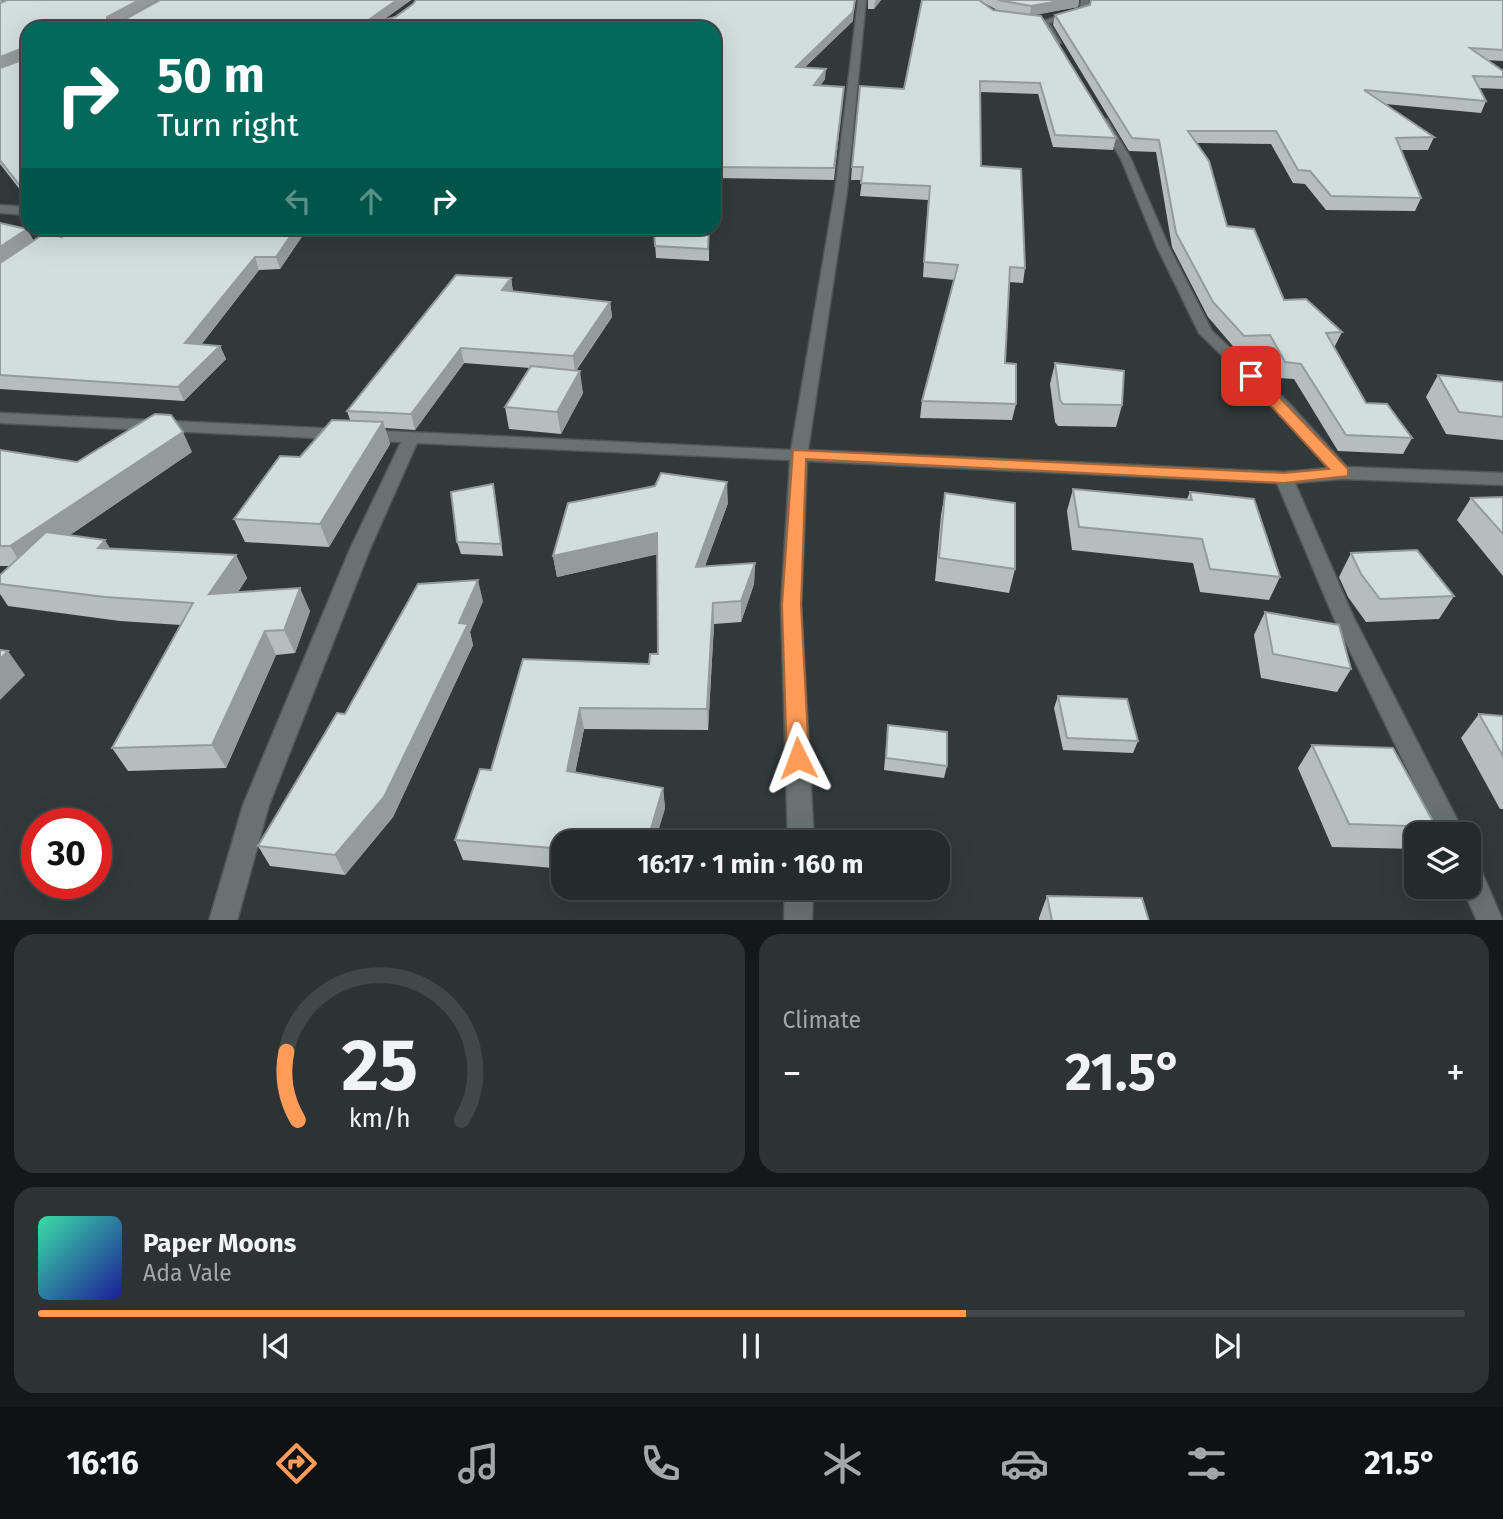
<!DOCTYPE html>
<meta charset="utf-8">
<style>
:root{--surface:#252b2c;--page:#2d3334;--text:#f1f3f6;--muted:#a3a7a9;--line:#424748;--accent:#fe9c57}
body{margin:0;font-family:"Fira Sans",sans-serif;background:var(--page);color:var(--text);height:100vh;display:flex;flex-direction:column;font-size:26px;white-space:nowrap}
*{box-sizing:border-box;margin:0}
p{font-size:23px;color:var(--muted)}
.icon{flex:none;width:38px;height:38px;fill:none;stroke:currentColor;stroke-width:2;stroke-linecap:round;stroke-linejoin:round}
.map{position:relative;height:920px;overflow:hidden}
.drawer{display:flex;flex-direction:column;gap:14px;padding:14px;background:#141818;flex:1}
.drawer>*{flex:none}
.guide{position:absolute;left:21px;top:21px;width:700px;height:214px;border-radius:21px;box-shadow:0 7px 28px #0002,0 0 0 2px var(--line);background:#00695c;color:#fff;overflow:hidden}
.tools{position:absolute;left:1404px;top:822px;display:grid;gap:14px}
.tools a{display:grid;place-items:center;width:77px;height:77px;border-radius:14px;background:var(--surface);box-shadow:0 7px 28px #0002,0 0 0 2px var(--line);font-size:35px}
.speed{position:absolute;left:21px;top:808px;display:flex;gap:14px;font-size:35px;font-weight:700;text-align:center}
.speed>*{display:grid;place-content:center;width:91px;height:91px;border-radius:50%;background:var(--surface);box-shadow:0 7px 28px #0002,0 0 0 2px var(--line);line-height:1}
.speed .limit{border:10px solid #d22;background:#fff;color:#111}
.pin{position:absolute;display:grid;place-items:center;width:60px;height:60px;color:#fff;margin:-30px;border-radius:14px;box-shadow:0 4px 10px #0006}
.me{position:absolute;width:77px;margin:-38px;rotate:357deg;stroke-linejoin:round;filter:drop-shadow(0 0 5px #0008)}
.turn{display:flex;align-items:center;gap:24px;height:147px;padding:0 21px;font-size:32px}
.turn .icon{width:91px;height:91px;stroke-width:2.5}
.turn b{display:block;font-size:49px;line-height:60px}
.lanes{display:flex;align-items:center;height:66px;padding:0 21px;background:#0003;justify-content:center;gap:35px;direction:ltr}
.lanes .off{opacity:.35}
.big{font-size:52px;font-weight:700;line-height:1.1}
.drawer .widget{flex:1;display:flex;flex-direction:column;justify-content:center;gap:10px;min-width:0;padding:0 24px;border-radius:21px;background:var(--page)}
.drawer .dial{align-items:center;gap:0}
.dial svg{height:182px;overflow:visible;fill:none;stroke:var(--line);stroke-width:7;stroke-linecap:round;text-anchor:middle}
.dial text{fill:var(--text);stroke:none}
.song{display:flex;align-items:center;gap:21px}
.cover{width:84px;height:84px;border-radius:10px;background:linear-gradient(135deg,hsl(160 70% 55%),hsl(240 70% 35%))}
.played{height:7px;border-radius:4px;background:linear-gradient(90deg,var(--accent) 65%,var(--line) 65%)}
.keys{display:flex;justify-content:space-around;direction:ltr}
.heat{display:flex;justify-content:space-between;align-items:center;font-size:38px;direction:ltr}
.drawer .tiles{flex:1;display:grid;gap:14px;grid-template-columns:1fr 1fr}
.widget:last-child{grid-column:span 2}
.trip{position:absolute;left:551px;top:830px;width:399px;height:70px;border-radius:21px;background:var(--surface);box-shadow:0 7px 28px #0002,0 0 0 2px var(--line);font-weight:700;line-height:70px;text-align:center}
.menu{display:flex;height:112px;justify-content:space-around;align-items:center;background:#0f1112;color:var(--muted)}
.menu .icon{width:49px;height:49px}
.menu .current{color:var(--accent)}
.menu b{font-size:32px;color:var(--text)}
.map>svg:first-child{display:block}
.lines{fill:none;stroke-linecap:round;stroke-linejoin:round}
.street-casing{stroke:#4f5656;stroke-width:3}
.street{fill:#687272;fill-rule:evenodd}
.wall{fill:#b5bebf;fill-rule:evenodd}
.shaded-wall{fill:#939b9b}
.building{fill:#d2ddde;stroke:#939b9b;stroke-width:2}
.route{fill:#fe9c57;stroke:#a56539;stroke-width:2}
</style>
<div class="map">
<svg width="1503" height="921" viewBox="0 0 1503 921">
<rect width="100%" height="100%" fill="#31393a"/>
<g class="lines">
<defs>
<g id="street">
<polygon points="858,0 866,0 847,191 808,450 1284,472 1328,468 1278,410 1199,333 1157,247 1121,159 1098,121 1107,119 1131,159 1169,247 1212,331 1290,404 1347,467 1503,473 1503,485 1342,479 1295,483 1353,616 1465,835 1439,835 1333,616 1277,483 807,461 801,605 814,842 788,842 781,605 790,460 417,443 370,549 269,805 237,921 209,921 243,805 350,549 401,442 0,423 0,413 791,450 835,191"/>
<polygon points="1081,0 1089,0 1087,12 1049,23 1061,43 1054,45 1040,22 1080,9"/>
<polygon points="0,205 28,207 28,215 0,213"/>
<polygon points="1468,857 1477,861 1503,921 1477,921 1462,887 1468,887"/>
<polygon points="785,887 813,887 812,921 784,921"/>
</g>
</defs>
<use href="#street" class="street-casing"/>
<use href="#street" class="street"/>
</g>
<g class="wall">
<polygon points="0,0 120,22 160,0 411,0 382,21 853,21 805,67 825,79 820,85 844,87 834,180 714,178 714,28 28,28 28,200 0,164"/>
<polygon points="868,0 881,0 874,9 868,9"/>
<path d="M 922,0 L 1079,0 L 1078,7 L 1032,15 L 1116,138 L 1113,150 L 1053,147 L 1038,94 L 980,92 L 981,166 L 1025,268 L 1023,283 L 1009,282 L 1005,363 L 1016,404 L 1012,420 L 920,418 L 922,401 L 955,280 L 923,277 L 928,200 L 860,196 L 862,180 L 851,180 L 852,167 L 904,89 ZM 984,3 L 999,11 L 993,10 Z"/>
<polygon points="1503,0 1503,61 1486,60 1503,71 1503,89 1479,88 1486,101 1481,113 1385,104 1434,137 1428,150 1401,150 1421,198 1415,211 1326,210 1305,184 1293,183 1271,144 1197,143 1227,226 1284,300 1342,332 1334,348 1366,403 1412,438 1403,454 1338,451 1294,379 1278,378 1264,351 1238,352 1208,317 1172,247 1156,152 1129,151 1053,25 1055,15 1090,5"/>
<polygon points="0,223 33,241 57,236 54,228 51,229 50,228 325,228 316,236 303,235 280,269 259,270 201,345 220,346 226,359 184,401 0,389"/>
<polygon points="654,228 709,228 709,261 656,258"/>
<polygon points="511,278 513,292 610,302 612,317 576,371 583,393 561,434 509,429 505,407 530,368 464,363 415,430 385,428 390,444 329,547 245,542 234,519 300,457 350,420 347,411"/>
<polygon points="1055,363 1122,405 1116,427 1058,426 1055,422 1050,384"/>
<polygon points="1438,375 1503,382 1503,440 1446,434 1426,397"/>
<polygon points="0,450 77,462 192,452 70,535 110,548 236,555 247,578 238,592 310,611 295,653 276,655 226,768 128,771 112,748 181,625 120,621 8,606 0,594 0,575 9,566 0,566"/>
<polygon points="1073,489 1187,499 1190,492 1280,577 1269,600 1200,592 1193,563 1072,550 1067,511"/>
<polygon points="945,493 1015,569 1009,593 935,581 941,515"/>
<polygon points="495,496 503,556 461,554 457,542"/>
<polygon points="1503,497 1503,576 1457,520 1471,498"/>
<polygon points="728,503 705,566 755,563 754,584 741,622 714,624 708,730 584,729 575,773 663,788 665,809 564,842 564,869 463,860 455,840 491,770 523,659 649,664 658,654 657,554 557,577 553,556"/>
<polygon points="1351,553 1454,596 1439,619 1366,622 1348,597 1339,577"/>
<polygon points="483,601 470,632 473,645 393,817 345,875 270,866 258,846 345,714"/>
<polygon points="1265,612 1351,669 1337,692 1261,678 1254,635"/>
<polygon points="1058,696 1138,741 1133,753 1063,750 1054,708"/>
<polygon points="1479,714 1503,716 1503,809 1500,809 1461,738"/>
<polygon points="888,725 947,766 944,778 884,770"/>
<polygon points="1312,745 1436,827 1429,835 1416,835 1416,849 1332,847 1298,768"/>
<polygon points="1047,896 1149,921 1039,921 1039,918"/>
</g>
<g class="shaded-wall">
<polygon points="139,0 158,0 111,26 107,21 107,17"/>
<polygon points="397,0 411,0 372,28 370,19"/>
<polygon points="855,0 853,21 796,76 796,67"/>
<polygon points="876,0 881,0 874,9 875,1"/>
<polygon points="1065,0 1079,0 1078,7 1030,16 1031,6"/>
<polygon points="23,48 27,58 0,68 0,57"/>
<polygon points="826,69 825,79 814,95 814,85"/>
<polygon points="296,228 301,228 303,235 280,269 276,257"/>
<polygon points="313,228 325,228 316,236"/>
<polygon points="27,229 34,241 0,264 0,247"/>
<polygon points="255,257 259,270 191,357 185,343"/>
<polygon points="511,278 513,292 502,290"/>
<polygon points="610,302 612,317 575,371 573,356"/>
<polygon points="220,346 226,359 184,401 178,387"/>
<polygon points="461,348 464,363 415,430 411,414"/>
<polygon points="580,371 583,393 561,434 557,412"/>
<polygon points="383,422 390,444 329,547 320,524"/>
<polygon points="183,432 192,452 23,567 10,546"/>
<polygon points="727,482 728,503 697,588 696,567"/>
<polygon points="657,533 659,554 557,577 553,556"/>
<polygon points="105,540 119,563 98,548"/>
<polygon points="236,555 247,578 221,617 209,594"/>
<polygon points="755,563 754,584 741,622 741,601"/>
<polygon points="478,580 483,601 470,632 473,645 393,817 345,875 335,855 459,623"/>
<polygon points="300,588 310,611 295,653 284,630"/>
<polygon points="713,603 714,624 708,730 707,709"/>
<polygon points="265,631 276,655 226,768 212,745"/>
<polygon points="8,651 25,675 0,700 0,659"/>
<polygon points="580,708 584,729 571,792 567,771"/>
<polygon points="663,788 665,809 655,842 647,842"/>
</g>
<g class="building">
<polygon points="7,0 139,0 107,17 107,21 120,22 160,0 397,0 370,19 381,21 395,17 413,4 416,0 855,0 853,12 796,67 826,69 814,85 844,87 834,168 714,167 714,28 28,28 28,196 0,160 0,68 25,59 26,51 23,48 0,57 0,3"/>
<polygon points="922,0 979,0 993,10 1041,16 1116,138 1055,135 1040,83 980,81 981,166 1021,169 1025,268 1010,267 1005,363 1016,364 1016,404 922,401 958,265 924,262 930,186 861,183 863,167 852,167 860,86 904,89"/>
<polygon points="998,0 1065,0 1031,6"/>
<polygon points="1091,0 1503,0 1503,50 1470,48 1503,71 1503,77 1473,76 1486,101 1364,90 1434,137 1396,138 1421,198 1331,196 1310,171 1298,170 1276,131 1188,131 1209,161 1227,226 1254,229 1284,300 1306,299 1342,332 1326,333 1366,403 1387,404 1412,438 1346,435 1301,364 1285,362 1270,335 1244,336 1213,302 1176,233 1159,140 1132,138 1055,15 1090,5"/>
<polygon points="0,223 27,229 0,247"/>
<polygon points="53,228 296,228 276,257 255,257 185,343 220,346 178,387 0,375 0,263 45,233 61,237"/>
<polygon points="654,228 709,228 708,249 655,246"/>
<polygon points="456,275 511,278 502,290 610,302 573,356 461,348 411,414 347,411"/>
<polygon points="1055,363 1124,371 1122,405 1063,404 1060,400"/>
<polygon points="531,366 580,371 557,412 505,407"/>
<polygon points="1438,375 1503,382 1503,417 1459,412"/>
<polygon points="155,414 171,415 183,432 10,546 0,546 0,450 77,462"/>
<polygon points="332,420 383,422 320,524 234,519 280,456 300,457"/>
<polygon points="661,473 727,482 696,567 755,563 741,601 713,603 707,709 580,708 567,771 663,788 647,842 564,842 564,849 455,840 480,769 491,770 523,659 649,664 650,654 658,654 657,533 553,556 568,503 655,486"/>
<polygon points="493,484 501,544 457,542 451,492"/>
<polygon points="1073,489 1192,500 1190,492 1254,499 1280,577 1210,569 1202,539 1079,527"/>
<polygon points="945,493 1015,503 1015,569 939,558"/>
<polygon points="1503,497 1503,534 1471,498"/>
<polygon points="46,532 105,540 98,548 236,555 209,594 300,588 284,630 265,631 212,745 112,748 193,603 105,597 0,584 0,575"/>
<polygon points="1417,550 1454,596 1380,599 1361,574 1351,553"/>
<polygon points="478,580 459,623 468,624 384,797 335,855 258,846 337,713 345,714 418,584"/>
<polygon points="1265,612 1339,625 1351,669 1273,654"/>
<polygon points="0,650 8,651 0,659"/>
<polygon points="1058,696 1127,699 1138,741 1067,738"/>
<polygon points="1479,714 1503,716 1503,756"/>
<polygon points="888,725 947,732 947,766 886,758"/>
<polygon points="1312,745 1393,748 1436,827 1349,824"/>
<polygon points="1047,896 1142,898 1149,921 1052,921"/>
</g>
<polygon class="route" points="1251,372 1256,373 1348,469 1348,476 1284,483 806,459 801,605 809,758 806,765 798,768 790,765 787,758 782,605 793,450 1284,473 1329,469 1246,379 1244,376"/>
</svg>
<div class="tools">
<a><svg class="icon" aria-label="layers" viewBox="0 0 24 24"><path d="M12 4l9 5-9 5-9-5zM3 14l9 5 9-5"/></svg></a>
</div>
<div class="speed"><div class="limit">30</div></div>
<div class="pin" style="left:1251px;top:376px;background:#d93025"><svg class="icon" aria-label="arrive" viewBox="0 0 24 24"><path d="M6 21V4h12l-3 4 3 4H6"/></svg></div>
<svg class="me" style="left:798px;top:758px" viewBox="-20 -20 40 40"><path d="M0-17L14 15 0 8-14 15z" fill="#fe9c57" stroke="#fff" stroke-width="4"/></svg>
<div class="trip">16:17 · 1 min · 160 m</div>
<div class="guide">
<div class="turn"><svg class="icon" aria-label="right" viewBox="0 0 24 24"><path d="M7 20v-9h11M14 6l5 5-5 5"/></svg><div><b>50 m</b>Turn right</div></div>
<div class="lanes"><svg class="icon off" aria-label="left" viewBox="0 0 24 24"><path d="M17 20v-9H6M10 6l-5 5 5 5"/></svg><svg class="icon off" aria-label="ahead" viewBox="0 0 24 24"><path d="M12 20V5M6 11l6-6 6 6"/></svg><svg class="icon" aria-label="right" viewBox="0 0 24 24"><path d="M7 20v-9h11M14 6l5 5-5 5"/></svg></div>
</div>
</div>
<section class="drawer">
<div class="tiles">
<div class="widget dial"><svg viewBox="0 0 100 80">
<path d="M14 69A42 42 0 1 1 86 69"/>
<path d="M14 69A42 42 0 0 1 9 39" stroke="#fe9c57"/>
<text x="50" y="56" font-size="32" font-weight="700">25</text>
<text x="50" y="72" font-size="11">km/h</text>
</svg></div>
<div class="widget"><p>Climate</p>
<div class="heat"><a>−</a><b class="big">21.5°</b><a>+</a></div>
</div>
<div class="widget">
<div class="song"><i class="cover"></i><div><b>Paper Moons</b><p>Ada Vale</p></div></div>
<div class="played"></div>
<div class="keys"><svg class="icon" aria-label="previous" viewBox="0 0 24 24"><path d="M18 5L8 12l10 7zM5 5v14"/></svg><svg class="icon" aria-label="pause" viewBox="0 0 24 24"><path d="M8 5v14M16 5v14"/></svg><svg class="icon" aria-label="next" viewBox="0 0 24 24"><path d="M6 5l10 7-10 7zM19 5v14"/></svg></div>
</div>
</div>
</section>
<nav class="menu">
<b>16:16</b>
<svg class="icon current" aria-label="directions" viewBox="0 0 24 24"><path d="M12 3l9 9-9 9-9-9zM9 14v-3h6M13 9l2 2-2 2"/></svg>
<svg class="icon" aria-label="music" viewBox="0 0 24 24"><path d="M9 18V5l10-2v13"/><circle cx="6" cy="18" r="3"/><circle cx="16" cy="16" r="3"/></svg>
<svg class="icon" aria-label="phone" viewBox="0 0 24 24"><path d="M5 4h4l2 5-3 2q2 4 5 5l2-3 5 2v4C11 20 4 13 5 4z"/></svg>
<svg class="icon" aria-label="climate" viewBox="0 0 24 24"><path d="M12 3v18M4 7l16 10M4 17L20 7"/></svg>
<svg class="icon" aria-label="car" viewBox="0 0 24 24"><path d="M5 17H2v-5l4-1 3-4h7l3 4 3 1v5h-3M9 17h6M6 11h13"/><circle cx="7" cy="17" r="2"/><circle cx="17" cy="17" r="2"/></svg>
<svg class="icon" aria-label="filters" viewBox="0 0 24 24"><path d="M4 7h16M4 17h16"/><circle cx="9" cy="7" r="2"/><circle cx="15" cy="17" r="2"/></svg>
<b>21.5°</b>
</nav>
